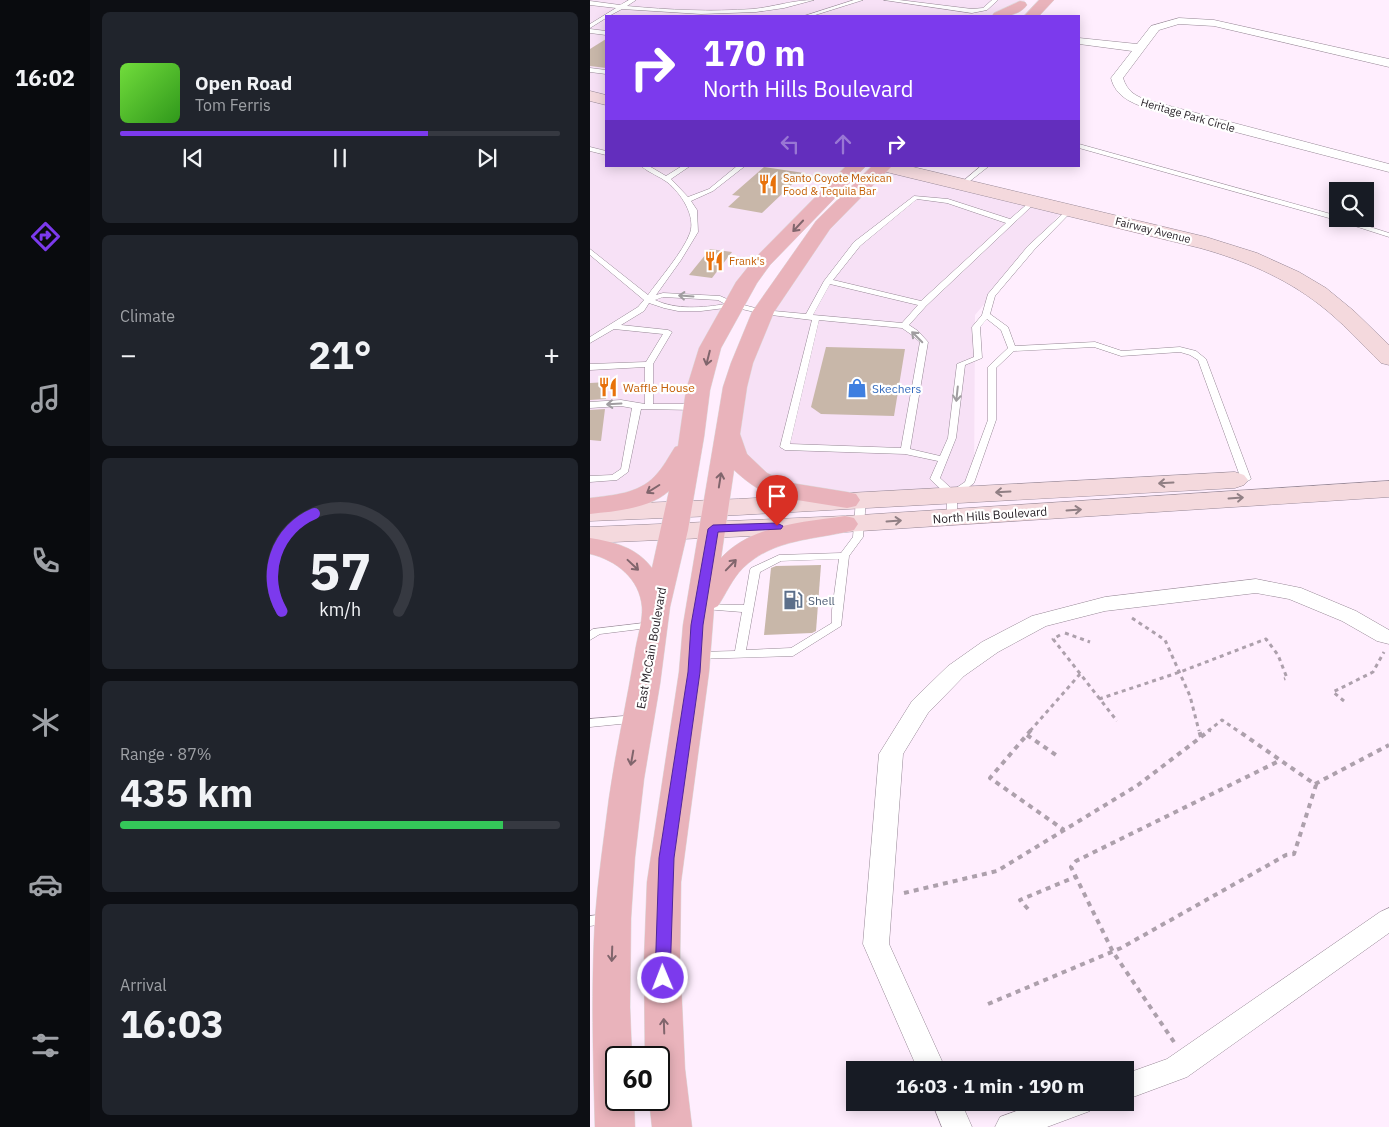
<!DOCTYPE html>
<meta charset="utf-8">
<style>
:root{--surface:#171b24;--page:#20242c;--text:#f1f3f6;--muted:#9ea1a6;--line:#363941;--accent:#7c3aed}
body{margin:0;font-family:"IBM Plex Sans",sans-serif;background:var(--page);color:var(--text);height:100vh;display:flex;flex-direction:column;font-size:19px;white-space:nowrap}
*{box-sizing:border-box;margin:0}
p{font-size:16px;color:var(--muted)}
.icon{flex:none;width:28px;height:28px;fill:none;stroke:currentColor;stroke-width:2;stroke-linecap:round;stroke-linejoin:round}
.map{position:relative;flex:1;overflow:hidden}
.details{display:flex;flex-direction:column;gap:12px;padding:12px;background:#0d0f14;width:500px}
.details>*{flex:none}
.top-card{position:absolute;left:15px;top:15px;width:475px;height:152px;border-radius:0px;box-shadow:0 2px 12px #0003;background:#7c3aed;color:#fff;overflow:hidden}
.tools{position:absolute;left:739px;top:182px;display:grid;gap:10px}
.tools a{display:grid;place-items:center;width:45px;height:45px;border-radius:0px;background:var(--surface);box-shadow:0 2px 12px #0003;font-size:25px}
.speed{position:absolute;left:15px;top:1046px;display:flex;gap:10px;font-size:25px;font-weight:700;text-align:center}
.speed>*{display:grid;place-content:center;width:65px;height:65px;border-radius:50%;background:var(--surface);box-shadow:0 2px 12px #0003;line-height:1}
.speed .limit{border:2px solid #111;border-radius:8px;background:#fff;color:#111}
.pin{position:absolute;display:grid;place-items:center;width:42px;height:42px;color:#fff;margin:-51px -21px;border-radius:50% 50% 50% 0;rotate:-45deg;box-shadow:0 0 5px #0007}
.pin .icon{rotate:45deg}
.me{position:absolute;width:55px;margin:-28px;rotate:359deg;stroke-linejoin:round;filter:drop-shadow(0 0 4px #0008)}
.turn{display:flex;align-items:center;gap:18px;height:105px;padding:0 15px;font-size:22px}
.turn .icon{width:65px;height:65px;stroke-width:2.5}
.turn b{display:block;font-size:35px;line-height:42px}
.lanes{display:flex;align-items:center;height:48px;padding:0 15px;background:#0003;justify-content:center;gap:25px;direction:ltr}
.lanes .off{opacity:.35}
.big{font-size:38px;font-weight:800;line-height:1.1}
.details .widget{flex:1;display:flex;flex-direction:column;justify-content:center;gap:8px;min-width:0;padding:0 18px;border-radius:8px;background:var(--page)}
.details .dial{align-items:center;gap:0}
.dial svg{height:130px;overflow:visible;fill:none;stroke:var(--line);stroke-width:7;stroke-linecap:round;text-anchor:middle}
.dial text{fill:var(--text);stroke:none}
.song{display:flex;align-items:center;gap:15px}
.cover{width:60px;height:60px;border-radius:8px;background:linear-gradient(135deg,hsl(100 70% 55%),hsl(110 70% 35%))}
.played{height:5px;border-radius:2px;background:linear-gradient(90deg,var(--accent) 70%,var(--line) 70%)}
.keys{display:flex;justify-content:space-around;direction:ltr}
.heat{display:flex;justify-content:space-between;align-items:center;font-size:28px;direction:ltr}
.charge{height:8px;border-radius:4px;background:linear-gradient(90deg,#34c759 87%,var(--line) 0)}
.trip{position:absolute;left:256px;top:1061px;width:288px;height:50px;border-radius:0px;background:var(--surface);box-shadow:0 2px 12px #0003;font-weight:800;line-height:50px;text-align:center}
main{display:flex;flex:1;min-height:0}
.tabs{display:flex;flex-direction:column;width:90px;justify-content:space-around;align-items:center;background:#090b0e;color:var(--muted)}
.tabs .icon{width:35px;height:35px}
.tabs .on{color:var(--accent)}
.tabs b{font-size:22px;color:var(--text)}
.map>svg:first-child{display:block}
.built{fill:#f7e1f6}
.building{fill:#c8b7a9}
.lines{fill:none;stroke-linecap:round;stroke-linejoin:round}
.lane-casing{stroke:#968795;stroke-width:1}
.street-casing{stroke:#968795;stroke-width:1}
.secondary-casing{stroke:#968795;stroke-width:1}
.primary-casing{stroke:#dddcdd;stroke-width:1}
.path-far1{stroke:#ada0ac;stroke-width:3;stroke-dasharray:4 4;stroke-linecap:butt}
.path{stroke:#ada0ac;stroke-width:4;stroke-dasharray:5 5;stroke-linecap:butt}
.lane{fill:#fff;fill-rule:evenodd}
.street{fill:#fff;fill-rule:evenodd}
.secondary{fill:#f4d9dd;fill-rule:evenodd}
.primary{fill:#e9b3bb;fill-rule:evenodd}
.oneway{stroke:#80656c}
.oneway2{stroke:#a09da0}
.oneway3{stroke:#907f84}
.route{fill:#7c3aed;stroke:#51269a}
.labels{text-anchor:middle;dominant-baseline:central;stroke-width:4.5;stroke-linejoin:round;paint-order:stroke}
.far-street-label{font-size:11px;fill:#2b252b;stroke:#fff}
.far-food-label{font-size:11px;fill:#c56008;stroke:#fff;text-anchor:start}
.food-label{font-size:12px;fill:#c56008;stroke:#fff;text-anchor:start}
.shop-label{font-size:12px;fill:#366cbe;stroke:#fff;text-anchor:start}
.street-label{font-size:12px;fill:#2b252b;stroke:#fff}
.service-label{font-size:12px;fill:#4e5e75;stroke:#fff;text-anchor:start}
</style>
<main>
<nav class="tabs">
<b>16:02</b>
<svg class="icon on" aria-label="directions" viewBox="0 0 24 24"><path d="M12 3l9 9-9 9-9-9zM9 14v-3h6M13 9l2 2-2 2"/></svg>
<svg class="icon" aria-label="music" viewBox="0 0 24 24"><path d="M9 18V5l10-2v13"/><circle cx="6" cy="18" r="3"/><circle cx="16" cy="16" r="3"/></svg>
<svg class="icon" aria-label="phone" viewBox="0 0 24 24"><path d="M5 4h4l2 5-3 2q2 4 5 5l2-3 5 2v4C11 20 4 13 5 4z"/></svg>
<svg class="icon" aria-label="climate" viewBox="0 0 24 24"><path d="M12 3v18M4 7l16 10M4 17L20 7"/></svg>
<svg class="icon" aria-label="car" viewBox="0 0 24 24"><path d="M5 17H2v-5l4-1 3-4h7l3 4 3 1v5h-3M9 17h6M6 11h13"/><circle cx="7" cy="17" r="2"/><circle cx="17" cy="17" r="2"/></svg>
<svg class="icon" aria-label="filters" viewBox="0 0 24 24"><path d="M4 7h16M4 17h16"/><circle cx="9" cy="7" r="2"/><circle cx="15" cy="17" r="2"/></svg>
</nav>
<section class="details">
<div class="widget">
<div class="song"><i class="cover"></i><div><b>Open Road</b><p>Tom Ferris</p></div></div>
<div class="played"></div>
<div class="keys"><svg class="icon" aria-label="previous" viewBox="0 0 24 24"><path d="M18 5L8 12l10 7zM5 5v14"/></svg><svg class="icon" aria-label="pause" viewBox="0 0 24 24"><path d="M8 5v14M16 5v14"/></svg><svg class="icon" aria-label="next" viewBox="0 0 24 24"><path d="M6 5l10 7-10 7zM19 5v14"/></svg></div>
</div>
<div class="widget"><p>Climate</p>
<div class="heat"><a>−</a><b class="big">21°</b><a>+</a></div>
</div>
<div class="widget dial"><svg viewBox="0 0 100 80">
<path d="M14 69A42 42 0 1 1 86 69"/>
<path d="M14 69A42 42 0 0 1 34 9" stroke="#7c3aed"/>
<text x="50" y="56" font-size="32" font-weight="700">57</text>
<text x="50" y="72" font-size="11">km/h</text>
</svg></div>
<div class="widget"><p>Range · 87%</p><b class="big">435 km</b><div class="charge"></div></div>
<div class="widget"><p>Arrival</p><b class="big">16:03</b></div>
</section>
<div class="map">
<svg width="799" height="1127" viewBox="0 0 799 1127">
<rect width="100%" height="100%" fill="#ffeefe"/>
<g class="built">
<polygon points="0,0 435,0 419,16 16,16 16,166 268,166 145,302 74,483 0,506"/>
<polygon points="294,166 475,208 385,315 384,493 271,500 168,478 145,457 152,363 214,251"/>
</g>
<g class="building">
<polygon points="16,39 16,68 0,66 0,49"/>
<polygon points="174,167 214,173 172,213 138,207 150,196 142,195"/>
<polygon points="120,249 142,252 122,278 99,275"/>
<polygon points="236,347 315,349 304,416 231,414 221,407"/>
<polygon points="18,382 16,399 0,400 0,383"/>
<polygon points="15,409 11,441 0,440 0,410"/>
<polygon points="231,565 226,631 222,633 174,635 181,568 186,566"/>
</g>
<g class="lines">
<defs>
<g id="lane">
<path d="M 39,0 L 46,0 L 37,6 C 79,10 121,12 163,9 C 183,7 203,0 224,0 L 194,8 L 166,12 L 111,14 L 32,9 L 19,16 L 16,16 L 16,18 L 0,28 L 0,24 L 26,8 L 0,5 L 0,1 L 30,5 Z"/>
<polygon points="264,0 273,0 222,16 214,16"/>
<polygon points="294,0 309,0 382,9 393,8 402,0 408,0 397,10 382,13"/>
<polygon points="0,29 16,31 16,35 0,33"/>
<polygon points="0,68 16,70 16,74 0,72"/>
<polygon points="489,144 748,216 748,219 755,219 799,233 799,237 746,220 489,148"/>
<polygon points="0,147 16,151 16,155 0,151"/>
<path d="M 51,166 L 59,166 L 76,176 L 92,166 L 100,166 L 81,179 L 98,197 L 119,189 L 147,166 L 155,166 L 123,191 L 101,201 L 107,210 L 108,232 L 91,260 L 66,295 L 73,293 L 130,296 L 146,303 L 173,310 L 216,314 L 234,281 L 264,242 L 324,196 L 358,199 L 420,219 L 442,200 L 446,200 L 446,202 L 336,306 L 319,325 L 328,331 L 338,342 L 320,449 L 350,456 L 358,438 L 367,364 L 384,357 L 382,327 L 392,315 L 398,294 L 438,246 L 478,209 L 482,209 L 482,211 L 444,250 L 405,296 L 400,314 L 418,327 L 425,346 L 505,342 L 532,351 L 590,347 L 606,351 L 616,359 L 661,479 L 656,482 L 651,479 L 608,360 L 600,355 L 590,352 L 531,356 L 504,347 L 424,351 L 406,368 L 406,420 L 384,483 L 367,496 L 367,518 L 365,520 L 359,520 L 357,518 L 357,495 L 340,479 L 348,461 L 315,454 L 195,450 L 190,447 L 222,320 L 173,314 L 143,307 L 111,311 L 88,311 L 74,308 L 59,303 L 54,311 L 31,325 L 78,330 L 82,332 L 63,364 L 63,404 L 106,404 L 110,407 L 106,410 L 51,409 L 38,472 L 27,480 L 0,482 L 0,476 L 22,475 L 31,469 L 42,408 L 31,406 L 0,408 L 0,402 L 31,400 L 55,404 L 55,367 L 0,370 L 0,364 L 56,362 L 73,334 L 24,329 L 0,343 L 0,337 L 48,307 L 54,300 L 0,255 L 0,249 L 58,295 C 70,278 93,252 100,233 C 106,216 91,193 77,182 C 69,176 59,173 51,166 ZM 327,199 L 357,203 L 416,223 L 331,301 L 243,280 L 270,246 ZM 240,284 L 328,305 L 312,323 L 223,315 ZM 73,297 L 128,300 L 135,304 C 113,308 86,310 65,300 ZM 397,319 L 411,330 L 418,348 L 398,367 L 398,420 L 375,482 L 363,490 L 350,478 L 366,438 L 375,365 L 392,358 L 390,327 ZM 229,320 L 312,328 L 322,335 L 330,342 L 311,448 L 200,444 Z"/>
<polygon points="391,166 399,166 375,185 371,185 371,183"/>
<path d="M 271,497 L 276,500 L 273,537 L 259,556 L 251,626 L 203,656 L 105,659 L 104,656 L 105,653 L 109,652 L 145,651 L 152,612 L 114,609 L 110,608 L 109,606 L 110,604 L 154,605 L 160,570 L 161,568 L 189,555 L 251,553 L 263,537 L 266,500 ZM 249,559 L 242,610 L 242,623 L 201,648 L 156,650 L 170,572 L 191,561 Z"/>
<polygon points="62,622 66,623 67,625 66,627 10,634 0,640 0,631 3,629"/>
<polygon points="46,715 50,716 52,719 50,722 0,727 0,719"/>
<polygon points="17,914 22,915 23,919 22,923 0,926 0,916"/>
</g>
<g id="street">
<path d="M 589,18 L 624,20 L 799,59 L 799,67 L 624,26 L 589,24 L 569,30 L 533,78 C 537,91 545,96 557,100 L 799,164 L 799,172 L 561,110 C 543,103 526,98 521,78 L 542,51 L 489,44 L 489,38 L 547,44 L 561,26 Z"/>
<polygon points="666,579 711,588 766,611 799,630 799,644 787,641 752,621 699,599 666,593 515,611 456,626 408,652 374,676 338,713 313,754 299,944 356,1070 328,1070 273,944 289,754 322,701 358,666 392,642 442,616 515,597"/>
<polygon points="799,908 799,933 597,1077 535,1100 535,1074 577,1059 790,912"/>
<polygon points="342,1102 371,1102 382,1127 352,1127"/>
<polygon points="451,1102 504,1102 500,1111 457,1127 405,1127 410,1117"/>
</g>
<g id="secondary">
<polygon points="0,91 16,95 16,105 0,101"/>
<path d="M 286,166 L 319,166 L 616,237 L 667,253 L 709,272 L 736,288 L 764,311 L 799,345 L 799,365 L 791,363 C 771,343 752,322 730,305 C 694,277 653,260 610,248 L 288,170 Z"/>
<polygon points="645,472 654,475 658,480 654,485 645,488 148,515 0,521 0,505 148,499"/>
<polygon points="799,481 799,497 255,532 0,543 0,527 255,516"/>
</g>
<g id="primary">
<polygon points="449,0 464,0 449,16 434,16"/>
<path d="M 430,1 L 435,2 L 437,5 C 429,16 414,17 402,16 L 404,13 Z"/>
<path d="M 256,166 L 276,166 L 180,265 L 167,283 L 131,348 L 120,390 L 114,437 L 98,530 L 80,607 L 70,684 L 54,779 L 45,857 L 41,918 L 40,1007 L 42,1058 L 26,1058 L 26,1100 L 44,1100 L 45,1127 L 5,1127 C 3,1057 1,988 5,918 C 8,878 14,838 19,798 C 26,749 37,701 45,652 C 47,638 53,621 52,607 C 50,579 26,560 0,554 L 0,538 C 24,542 46,547 62,568 L 79,491 C 59,509 26,511 0,514 L 0,498 C 23,495 48,494 65,476 C 73,468 79,456 85,447 L 88,446 L 96,390 L 109,348 L 146,282 L 166,257 Z"/>
<path d="M 282,166 L 302,166 L 240,229 L 184,312 L 163,363 L 157,387 L 150,434 L 157,454 L 177,473 L 195,482 L 257,492 L 266,494 L 270,500 L 266,506 L 257,508 L 188,497 C 170,492 157,482 144,470 L 131,558 C 161,525 214,522 255,516 L 264,518 L 268,524 L 264,530 C 226,540 184,538 153,568 C 142,579 136,594 128,606 L 124,608 L 119,672 L 91,882 L 90,960 L 95,1069 L 102,1127 L 62,1127 L 59,1100 L 69,1100 L 69,1058 L 55,1058 L 54,960 L 57,882 L 89,672 L 93,625 L 133,387 L 141,363 L 162,312 L 226,221 Z"/>
</g>
</defs>
<use href="#lane" class="lane-casing"/>
<use href="#street" class="street-casing"/>
<use href="#secondary" class="secondary-casing"/>
<use href="#primary" class="primary-casing"/>
<g class="path-far1">
<polyline points="542,618 575,640 600,696 609,731"/>
<polyline points="475,633 500,642"/>
<polyline points="470,635 463,639 527,721"/>
<polyline points="509,699 590,672 676,639 688,655 697,678 694,679"/>
<polyline points="754,701 743,692 783,672 794,652"/>
<polyline points="440,731 490,674"/>
<polyline points="618,731 632,720 648,731"/>
</g>
<g class="path">
<polyline points="441,730 400,778 474,830"/>
<polyline points="437,735 466,755"/>
<polyline points="611,737 620,730"/>
<polyline points="725,784 799,745"/>
<polyline points="314,893 407,871 548,785 611,737 609,730"/>
<polyline points="438,909 430,900 485,877"/>
<polyline points="398,1004 531,948 696,855 704,854 726,785 647,730"/>
<polyline points="584,1042 523,952 481,867 486,861 689,761"/>
</g>
<use href="#lane" class="lane"/>
<use href="#street" class="street"/>
<use href="#secondary" class="secondary"/>
<use href="#primary" class="primary"/>
</g>
<defs><path id="oneway-shaft" d="M-6 0H5M1.5-3L5.5 0L1.5 3" fill="none" stroke-width="1.6" stroke-linecap="round" stroke-linejoin="round" transform="scale(1.25)"/></defs>
<g class="oneway">
<use href="#oneway-shaft" transform="translate(208 226) rotate(133)"/>
<use href="#oneway-shaft" transform="translate(118 358) rotate(104)"/>
<use href="#oneway-shaft" transform="translate(130 480) rotate(-81)"/>
<use href="#oneway-shaft" transform="translate(63 489) rotate(148)"/>
<use href="#oneway-shaft" transform="translate(43 565) rotate(43)"/>
<use href="#oneway-shaft" transform="translate(141 565) rotate(-46)"/>
<use href="#oneway-shaft" transform="translate(42 758) rotate(100)"/>
<use href="#oneway-shaft" transform="translate(22 954) rotate(92)"/>
<use href="#oneway-shaft" transform="translate(74 1026) rotate(-92)"/>
</g>
<g class="oneway2">
<use href="#oneway-shaft" transform="translate(96 296) rotate(-176)"/>
<use href="#oneway-shaft" transform="translate(327 337) rotate(-135)"/>
<use href="#oneway-shaft" transform="translate(367 394) rotate(96)"/>
<use href="#oneway-shaft" transform="translate(24 404) rotate(177)"/>
</g>
<g class="oneway3">
<use href="#oneway-shaft" transform="translate(576 483) rotate(177)"/>
<use href="#oneway-shaft" transform="translate(413 492) rotate(177)"/>
<use href="#oneway-shaft" transform="translate(646 498) rotate(-4)"/>
<use href="#oneway-shaft" transform="translate(484 510) rotate(-4)"/>
<use href="#oneway-shaft" transform="translate(304 521) rotate(-4)"/>
</g>
<polygon class="route" points="187,523 193,526 191,529 128,532 113,625 110,672 84,858 80,978 78,983 73,985 67,983 65,978 69,858 98,672 101,625 118,529 123,525"/>
<defs>
<symbol id="restaurant-bare" viewBox="-9 -9 18 18"><path d="M-5-6h1v4h1v-4h1v4h1v-4h1v5L-1.5 .5V6h-2V.5L-5-1ZM5-6V6H3V1.5H1.5Q1.5-4 5-6Z" fill="#e8710a" stroke="#fff" stroke-width="2.5" paint-order="stroke"/></symbol>
<symbol id="shop-bare" viewBox="-9 -9 18 18"><path d="M-5-2.5h2.3a2.7 3.5 0 0 1 5.4 0H5L5.5 6h-11ZM-1.5-2.5h3a1.5 2.3 0 0 0-3 0Z" fill="#3f7fe0" stroke="#fff" stroke-width="2.5" paint-order="stroke"/></symbol>
<symbol id="fuel-bare" viewBox="-9 -9 18 18"><path d="M-5.5-6h7V0h2V4h1.3V-2.5L3-4.5l.8-.8L6-3V5H2.5V1h-1V6h-7ZM-4.2-4.7v3.2H.2V-4.7Z" fill="#5c6f8a" stroke="#fff" stroke-width="2.5" paint-order="stroke"/></symbol>
</defs>
<g fill-rule="evenodd">
<use href="#restaurant-bare" x="164" y="170" width="28" height="28"/>
<use href="#restaurant-bare" x="110" y="247" width="28" height="28"/>
<use href="#restaurant-bare" x="4" y="373" width="28" height="28"/>
<use href="#shop-bare" x="253" y="374" width="28" height="28"/>
<use href="#fuel-bare" x="189" y="586" width="28" height="28"/>
</g>
<g class="labels">
<g class="far-street-label">
<text transform="translate(598 115) rotate(16)">Heritage Park Circle</text>
<text transform="translate(563 230) rotate(14)">Fairway Avenue</text>
</g>
<g class="far-food-label">
<text x="193" y="178">Santo Coyote Mexican<tspan x="193" dy="13">Food &amp; Tequila Bar</tspan></text>
<text x="139" y="261">Frank's</text>
</g>
<g class="food-label">
<text x="33" y="387">Waffle House</text>
</g>
<g class="shop-label">
<text x="282" y="388">Skechers</text>
</g>
<g class="street-label">
<text transform="translate(400 515) rotate(-4)">North Hills Boulevard</text>
<text transform="translate(61 648) rotate(-80)">East McCain Boulevard</text>
</g>
<g class="service-label">
<text x="218" y="600">Shell</text>
</g>
</g>
</svg>
<div class="tools">
<a><svg class="icon" aria-label="search" viewBox="0 0 24 24"><circle cx="10" cy="10" r="6"/><path d="M15 15l6 6"/></svg></a>
</div>
<div class="speed"><div class="limit">60</div></div>
<div class="pin" style="left:187px;top:526px;background:#d93025"><svg class="icon" aria-label="arrive" viewBox="0 0 24 24"><path d="M6 21V4h12l-3 4 3 4H6"/></svg></div>
<svg class="me" style="left:73px;top:978px" viewBox="-20 -20 40 40"><circle r="17" fill="#7c3aed" stroke="#fff" stroke-width="3"/><path d="M0-11L8 9 0 5-8 9z" fill="#fff"/></svg>
<div class="trip">16:03 · 1 min · 190 m</div>
<div class="top-card">
<div class="turn"><svg class="icon" aria-label="right" viewBox="0 0 24 24"><path d="M7 20v-9h11M14 6l5 5-5 5"/></svg><div><b>170 m</b>North Hills Boulevard</div></div>
<div class="lanes"><svg class="icon off" aria-label="left" viewBox="0 0 24 24"><path d="M17 20v-9H6M10 6l-5 5 5 5"/></svg><svg class="icon off" aria-label="ahead" viewBox="0 0 24 24"><path d="M12 20V5M6 11l6-6 6 6"/></svg><svg class="icon" aria-label="right" viewBox="0 0 24 24"><path d="M7 20v-9h11M14 6l5 5-5 5"/></svg></div>
</div>
</div>
</main>
